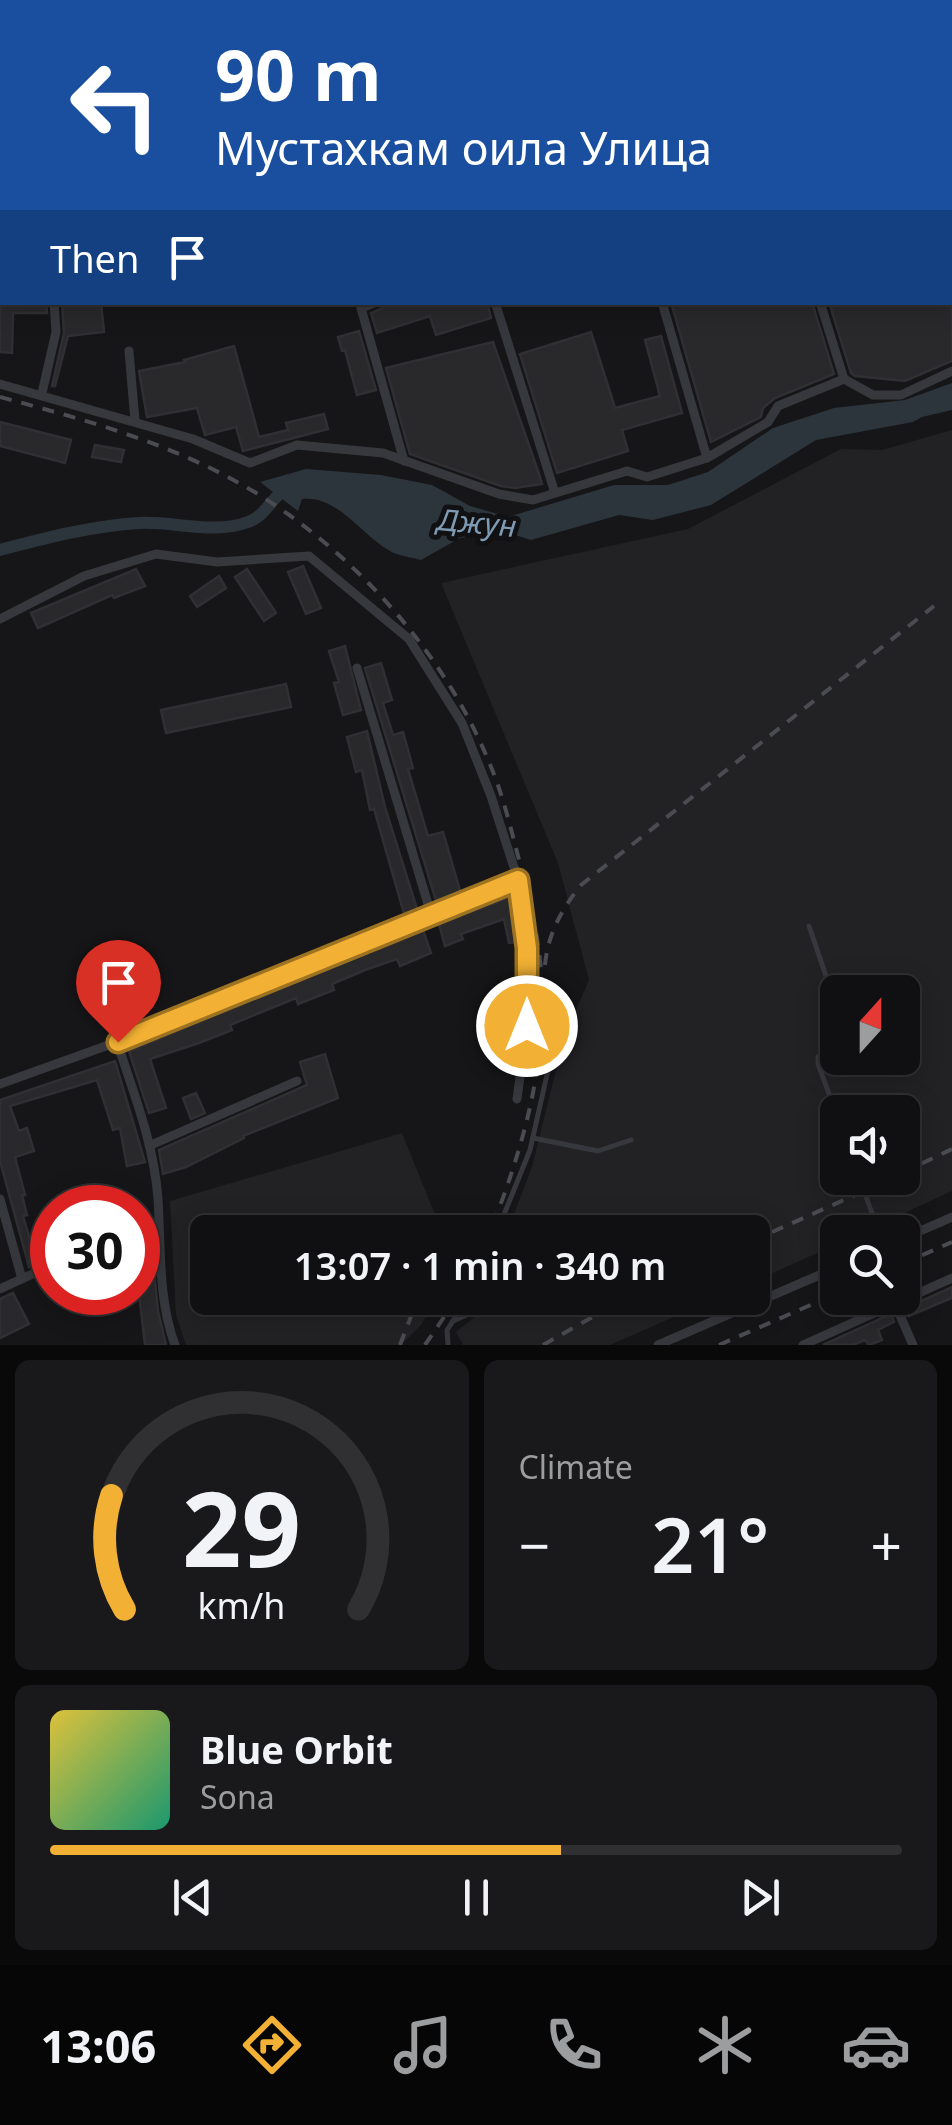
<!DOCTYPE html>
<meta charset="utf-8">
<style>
:root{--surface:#101012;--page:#19191b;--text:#f1f3f6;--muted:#9c9d9f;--line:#303032;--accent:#f2b134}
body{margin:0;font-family:"Noto Sans",sans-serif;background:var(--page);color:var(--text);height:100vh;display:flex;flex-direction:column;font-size:38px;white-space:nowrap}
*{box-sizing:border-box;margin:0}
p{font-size:32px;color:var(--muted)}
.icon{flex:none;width:55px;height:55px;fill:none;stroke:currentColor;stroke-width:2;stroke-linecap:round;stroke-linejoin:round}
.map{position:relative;height:1345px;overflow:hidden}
.panel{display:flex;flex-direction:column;gap:15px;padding:15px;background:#09090a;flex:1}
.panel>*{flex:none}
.guide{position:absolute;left:0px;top:0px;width:952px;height:305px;box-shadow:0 5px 25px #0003,0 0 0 2px var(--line);background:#1a4fa0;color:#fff;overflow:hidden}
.needle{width:65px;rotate:21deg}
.controls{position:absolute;left:820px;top:975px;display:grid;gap:20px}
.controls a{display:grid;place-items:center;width:100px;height:100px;border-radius:15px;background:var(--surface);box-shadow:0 5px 25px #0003,0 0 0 2px var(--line);font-size:50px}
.speed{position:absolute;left:30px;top:1185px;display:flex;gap:20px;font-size:50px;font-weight:700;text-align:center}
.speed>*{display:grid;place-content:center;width:130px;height:130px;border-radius:50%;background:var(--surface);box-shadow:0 5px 25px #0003,0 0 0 2px var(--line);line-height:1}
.speed .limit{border:15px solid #d22;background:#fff;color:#111}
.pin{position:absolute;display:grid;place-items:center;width:85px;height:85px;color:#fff;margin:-102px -42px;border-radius:50% 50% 50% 0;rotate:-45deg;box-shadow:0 0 10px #0007}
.pin .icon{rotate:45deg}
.me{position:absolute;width:110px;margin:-55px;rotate:0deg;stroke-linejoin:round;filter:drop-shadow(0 0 8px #0008)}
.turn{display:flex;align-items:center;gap:35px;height:210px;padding:0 50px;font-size:45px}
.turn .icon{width:130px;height:130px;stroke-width:2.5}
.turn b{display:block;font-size:70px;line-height:85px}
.then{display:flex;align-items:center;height:95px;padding:0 50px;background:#0003;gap:20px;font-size:38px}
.big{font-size:75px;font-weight:600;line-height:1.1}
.panel .card{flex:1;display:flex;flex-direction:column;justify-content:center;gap:15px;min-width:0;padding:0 35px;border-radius:15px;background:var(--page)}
.panel .dial{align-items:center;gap:0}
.dial svg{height:260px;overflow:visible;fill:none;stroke:var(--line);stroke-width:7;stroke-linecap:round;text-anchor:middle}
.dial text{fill:var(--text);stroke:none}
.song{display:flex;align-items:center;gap:30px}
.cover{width:120px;height:120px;border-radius:15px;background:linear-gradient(135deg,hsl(50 70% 55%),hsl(160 70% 35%))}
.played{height:10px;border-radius:5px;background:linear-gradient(90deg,var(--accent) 60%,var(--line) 60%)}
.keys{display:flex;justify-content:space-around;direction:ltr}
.heat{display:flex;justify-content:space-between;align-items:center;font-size:55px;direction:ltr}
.panel .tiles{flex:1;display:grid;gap:15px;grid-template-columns:1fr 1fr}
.card:last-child{grid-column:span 2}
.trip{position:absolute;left:190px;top:1215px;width:580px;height:100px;border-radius:15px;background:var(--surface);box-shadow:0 5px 25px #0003,0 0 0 2px var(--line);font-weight:600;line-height:100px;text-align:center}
.menu{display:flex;height:160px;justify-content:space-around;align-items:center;background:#060607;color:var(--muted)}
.menu .icon{width:70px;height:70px}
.menu .current{color:var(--accent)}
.menu b{font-size:45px;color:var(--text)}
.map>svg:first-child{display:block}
.built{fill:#222225;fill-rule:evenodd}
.water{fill:#2c353c}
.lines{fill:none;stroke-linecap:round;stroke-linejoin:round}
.stream{stroke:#2c353c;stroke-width:4}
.canal{stroke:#2c353c;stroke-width:12}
.building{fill:#29292c;stroke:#303034;stroke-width:2.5}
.lane{stroke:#37383d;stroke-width:5}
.street{stroke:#37383d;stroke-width:9}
.rail{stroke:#4a4c52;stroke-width:4;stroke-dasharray:12 10;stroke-linecap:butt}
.route-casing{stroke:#9d7322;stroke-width:25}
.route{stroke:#f2b134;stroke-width:18}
.labels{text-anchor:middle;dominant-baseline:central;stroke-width:10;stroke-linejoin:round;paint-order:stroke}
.water-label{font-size:30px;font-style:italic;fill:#7f9bb3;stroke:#111113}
</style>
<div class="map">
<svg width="952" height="1345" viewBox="0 0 952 1345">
<rect width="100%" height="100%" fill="#161618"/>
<g class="built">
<path d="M 952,430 L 952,1191 L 863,1232 L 838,1232 L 837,1244 L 753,1282 L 752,1232 L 507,1232 L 532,1167 L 564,1038 L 589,980 L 558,863 L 441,583 L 688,529 L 841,449 L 882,450 ZM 838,992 L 902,992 L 902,1058 L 838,1058 ZM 838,1112 L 902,1112 L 902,1178 L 838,1178 Z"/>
<polygon points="402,1133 442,1232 208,1232 208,1298 435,1298 422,1324 401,1345 186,1345 176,1315 170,1201"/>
<polygon points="486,1298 717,1298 610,1345 463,1345 456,1332 489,1305"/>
</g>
<path class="water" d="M 952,383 L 952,410 L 922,417 L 913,422 L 816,440 L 711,505 L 653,520 L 619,515 L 531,540 L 506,532 L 460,538 L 421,560 C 411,557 398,556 390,551 C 361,535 338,495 302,499 L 298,511 L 260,482 L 306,469 L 381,475 L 432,485 L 470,506 L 508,517 L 614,485 L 668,485 L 708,472 L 773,428 L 834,408 L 905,400 Z"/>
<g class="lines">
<polyline class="stream" points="0,197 2,200"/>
<path class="canal" d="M 0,550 C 46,538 91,526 139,523 C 174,521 214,535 248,522 C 267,516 272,494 290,488"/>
</g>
<g class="building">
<polygon points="0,302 46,302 47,313 13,313 12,353 0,352"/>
<polygon points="62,302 101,302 104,332 68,336 55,386 52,386 64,333"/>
<polygon points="385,302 487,302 491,318 436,335 430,316 377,333 371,313 383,308"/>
<polygon points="671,302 812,302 834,374 775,398 763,408 761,417 711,442"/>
<polygon points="829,302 952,302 952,361 905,381 855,376 851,373"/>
<polygon points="359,331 376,390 357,395 345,350 342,351 338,337"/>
<polygon points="591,332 615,408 660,396 645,340 661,336 682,413 622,430 628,451 557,473 520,354"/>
<polygon points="493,342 539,474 542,484 515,488 501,486 410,454 386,368"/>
<polygon points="234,346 259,437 288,430 286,423 324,414 328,429 243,451 236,427 205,435 197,408 147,417 139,371 185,362 184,360"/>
<polygon points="0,422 71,440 65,463 0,446"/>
<polygon points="95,445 124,450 121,462 92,457"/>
<polygon points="303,566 321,608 306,614 288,572"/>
<polygon points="136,569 145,586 114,598 112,595 38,628 31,613"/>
<polygon points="247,569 276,613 264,621 235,577"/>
<polygon points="219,576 226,588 197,607 190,596"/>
<polygon points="345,646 361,710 343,715 334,683 339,682 329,651"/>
<polygon points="381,663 392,700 383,703 393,735 403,732 413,768 408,769 428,836 443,832 461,894 437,904 365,668"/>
<polygon points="286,684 291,707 166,733 161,710"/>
<polygon points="367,731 385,807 418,912 405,917 374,809 370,810 362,770 356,772 347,737"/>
<polygon points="508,898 515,916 518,942 509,943 504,919 461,934 463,939 445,946 439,924"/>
<polygon points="423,930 431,953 400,966 397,959 365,970 332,984 334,990 298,1004 296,998 230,1025 232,1030 199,1043 150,1059 166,1108 149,1113 129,1051"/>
<polygon points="325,1054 338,1098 243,1136 244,1138 186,1167 163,1174 159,1150 307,1085 300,1062"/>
<polygon points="115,1061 145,1162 127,1166 120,1128 113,1130 97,1080 10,1106 19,1131 27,1128 34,1151 15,1157 25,1195 22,1195 27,1215 23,1216 37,1263 29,1267 0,1161 0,1100"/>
<polygon points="196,1093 205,1113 191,1119 183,1098"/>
<polygon points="152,1253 158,1311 166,1345 145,1345 138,1285 138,1255"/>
<polygon points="952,1287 952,1298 909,1316 906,1308"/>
<polygon points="13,1293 29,1324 0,1338 0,1299"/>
<polygon points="891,1314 894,1322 878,1330 882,1340 869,1345 865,1340 853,1345 823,1345"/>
</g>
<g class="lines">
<g class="lane">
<polyline points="809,926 838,1011"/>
<polyline points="838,1036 818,1057 818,1064 838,1118"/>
<polyline points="533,1138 598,1151 631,1140"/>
<polyline points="859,1178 879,1232"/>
<polyline points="497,1232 530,1150 551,1057"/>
<polyline points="558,1232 562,1223"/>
<polyline points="453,1321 505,1298"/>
<polyline points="448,1345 447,1330 468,1298"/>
</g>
<g class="street">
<polyline points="297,2 300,0"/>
<polyline points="759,2 762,0"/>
<polyline points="0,12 2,13"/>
<polyline points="950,44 952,43"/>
<polyline points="0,210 2,212"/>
<polyline points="950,286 952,292"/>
<polyline points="377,302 361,308 404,461"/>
<polyline points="495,302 555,493"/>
<polyline points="662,302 707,458"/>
<polyline points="820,302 844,379 873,395 901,395 952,371"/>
<polyline points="129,351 135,421"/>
<polyline points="0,384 193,439 250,463 297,445 383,453 499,494 533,500 627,471 647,477 707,458 768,422 778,406 844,379"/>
<polyline points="42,393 56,332 54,302"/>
<polyline points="0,619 84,576 156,554 217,562 309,556 409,639 462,723 491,796 518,880 527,948 527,1026 517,1099"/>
<polyline points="357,668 431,914"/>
<path d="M 117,1042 C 134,1094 154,1144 158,1199 C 161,1248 158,1299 175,1345"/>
<polyline points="0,1084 117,1042 518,880"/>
<polyline points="151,1145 297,1081"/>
<polyline points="0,1199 22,1279"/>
<polyline points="138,1238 157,1239"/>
<polyline points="902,1239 952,1217"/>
<polyline points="0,1289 52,1265"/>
<polyline points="895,1304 913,1345"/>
<polyline points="658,1345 838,1267"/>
<polyline points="803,1345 952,1278"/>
</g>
<g class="rail">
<path d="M 0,397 C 90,421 181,446 261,496 C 359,558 445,655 489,762 C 502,792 510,825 518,856 C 530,899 541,945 542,990 C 545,1074 520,1156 490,1232"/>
<path d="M 545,965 C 548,933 562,909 581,885 L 934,606"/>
<polyline points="902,1173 952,1149"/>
<polyline points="752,1241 893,1178"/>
<polyline points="902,1264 952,1242"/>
<polyline points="400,1345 418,1298"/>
<polyline points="425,1345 457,1298"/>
<polyline points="543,1345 626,1298"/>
<polyline points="719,1345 838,1293"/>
</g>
</g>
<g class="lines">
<defs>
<polyline id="route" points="118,1042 518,880 527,948 527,1026"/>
</defs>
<use href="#route" class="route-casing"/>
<use href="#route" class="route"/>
</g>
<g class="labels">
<g class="water-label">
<text transform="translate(477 522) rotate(5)">Джун</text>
</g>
</g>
</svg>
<div class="controls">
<a><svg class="needle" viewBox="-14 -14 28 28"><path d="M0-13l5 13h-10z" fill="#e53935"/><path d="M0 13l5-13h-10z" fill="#9c9d9f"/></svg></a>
<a><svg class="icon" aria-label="sound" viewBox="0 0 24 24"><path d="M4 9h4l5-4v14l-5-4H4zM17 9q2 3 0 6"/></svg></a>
<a><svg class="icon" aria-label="search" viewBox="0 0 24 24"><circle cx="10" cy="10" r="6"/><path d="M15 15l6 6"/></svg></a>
</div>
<div class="speed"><div class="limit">30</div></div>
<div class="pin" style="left:118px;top:1042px;background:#d93025"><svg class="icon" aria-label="arrive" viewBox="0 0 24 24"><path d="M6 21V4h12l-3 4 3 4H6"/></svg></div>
<svg class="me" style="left:527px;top:1026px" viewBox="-20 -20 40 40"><circle r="17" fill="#f2b134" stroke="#fff" stroke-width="3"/><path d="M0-11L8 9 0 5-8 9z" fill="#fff"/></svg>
<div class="trip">13:07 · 1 min · 340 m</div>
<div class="guide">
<div class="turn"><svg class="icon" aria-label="left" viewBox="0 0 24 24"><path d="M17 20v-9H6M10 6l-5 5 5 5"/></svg><div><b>90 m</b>Мустахкам оила Улица</div></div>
<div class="then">Then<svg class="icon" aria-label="arrive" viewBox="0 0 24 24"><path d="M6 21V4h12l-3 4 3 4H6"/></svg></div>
</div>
</div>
<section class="panel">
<div class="tiles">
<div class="card dial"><svg viewBox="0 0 100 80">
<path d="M14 69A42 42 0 1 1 86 69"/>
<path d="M14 69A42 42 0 0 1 10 34" stroke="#f2b134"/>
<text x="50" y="56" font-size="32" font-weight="700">29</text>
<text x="50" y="72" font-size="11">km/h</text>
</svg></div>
<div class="card"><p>Climate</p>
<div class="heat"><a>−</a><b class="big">21°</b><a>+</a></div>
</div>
<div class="card">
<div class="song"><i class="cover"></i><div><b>Blue Orbit</b><p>Sona</p></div></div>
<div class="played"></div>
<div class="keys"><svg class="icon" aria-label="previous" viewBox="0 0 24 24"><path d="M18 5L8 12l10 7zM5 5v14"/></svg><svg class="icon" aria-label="pause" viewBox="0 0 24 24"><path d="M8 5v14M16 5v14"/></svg><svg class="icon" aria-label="next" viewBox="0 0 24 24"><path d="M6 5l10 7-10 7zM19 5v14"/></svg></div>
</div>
</div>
</section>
<nav class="menu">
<b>13:06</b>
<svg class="icon current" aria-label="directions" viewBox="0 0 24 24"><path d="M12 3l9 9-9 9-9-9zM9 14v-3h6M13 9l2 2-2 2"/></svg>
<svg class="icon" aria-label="music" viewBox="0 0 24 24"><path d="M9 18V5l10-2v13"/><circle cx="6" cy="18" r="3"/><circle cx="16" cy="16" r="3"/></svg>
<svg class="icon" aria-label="phone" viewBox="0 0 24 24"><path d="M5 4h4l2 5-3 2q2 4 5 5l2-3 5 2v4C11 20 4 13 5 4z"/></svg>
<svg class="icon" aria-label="climate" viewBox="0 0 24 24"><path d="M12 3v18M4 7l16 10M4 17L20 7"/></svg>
<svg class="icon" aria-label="car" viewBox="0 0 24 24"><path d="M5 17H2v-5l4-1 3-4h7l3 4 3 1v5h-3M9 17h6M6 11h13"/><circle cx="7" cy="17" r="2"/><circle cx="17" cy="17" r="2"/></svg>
</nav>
